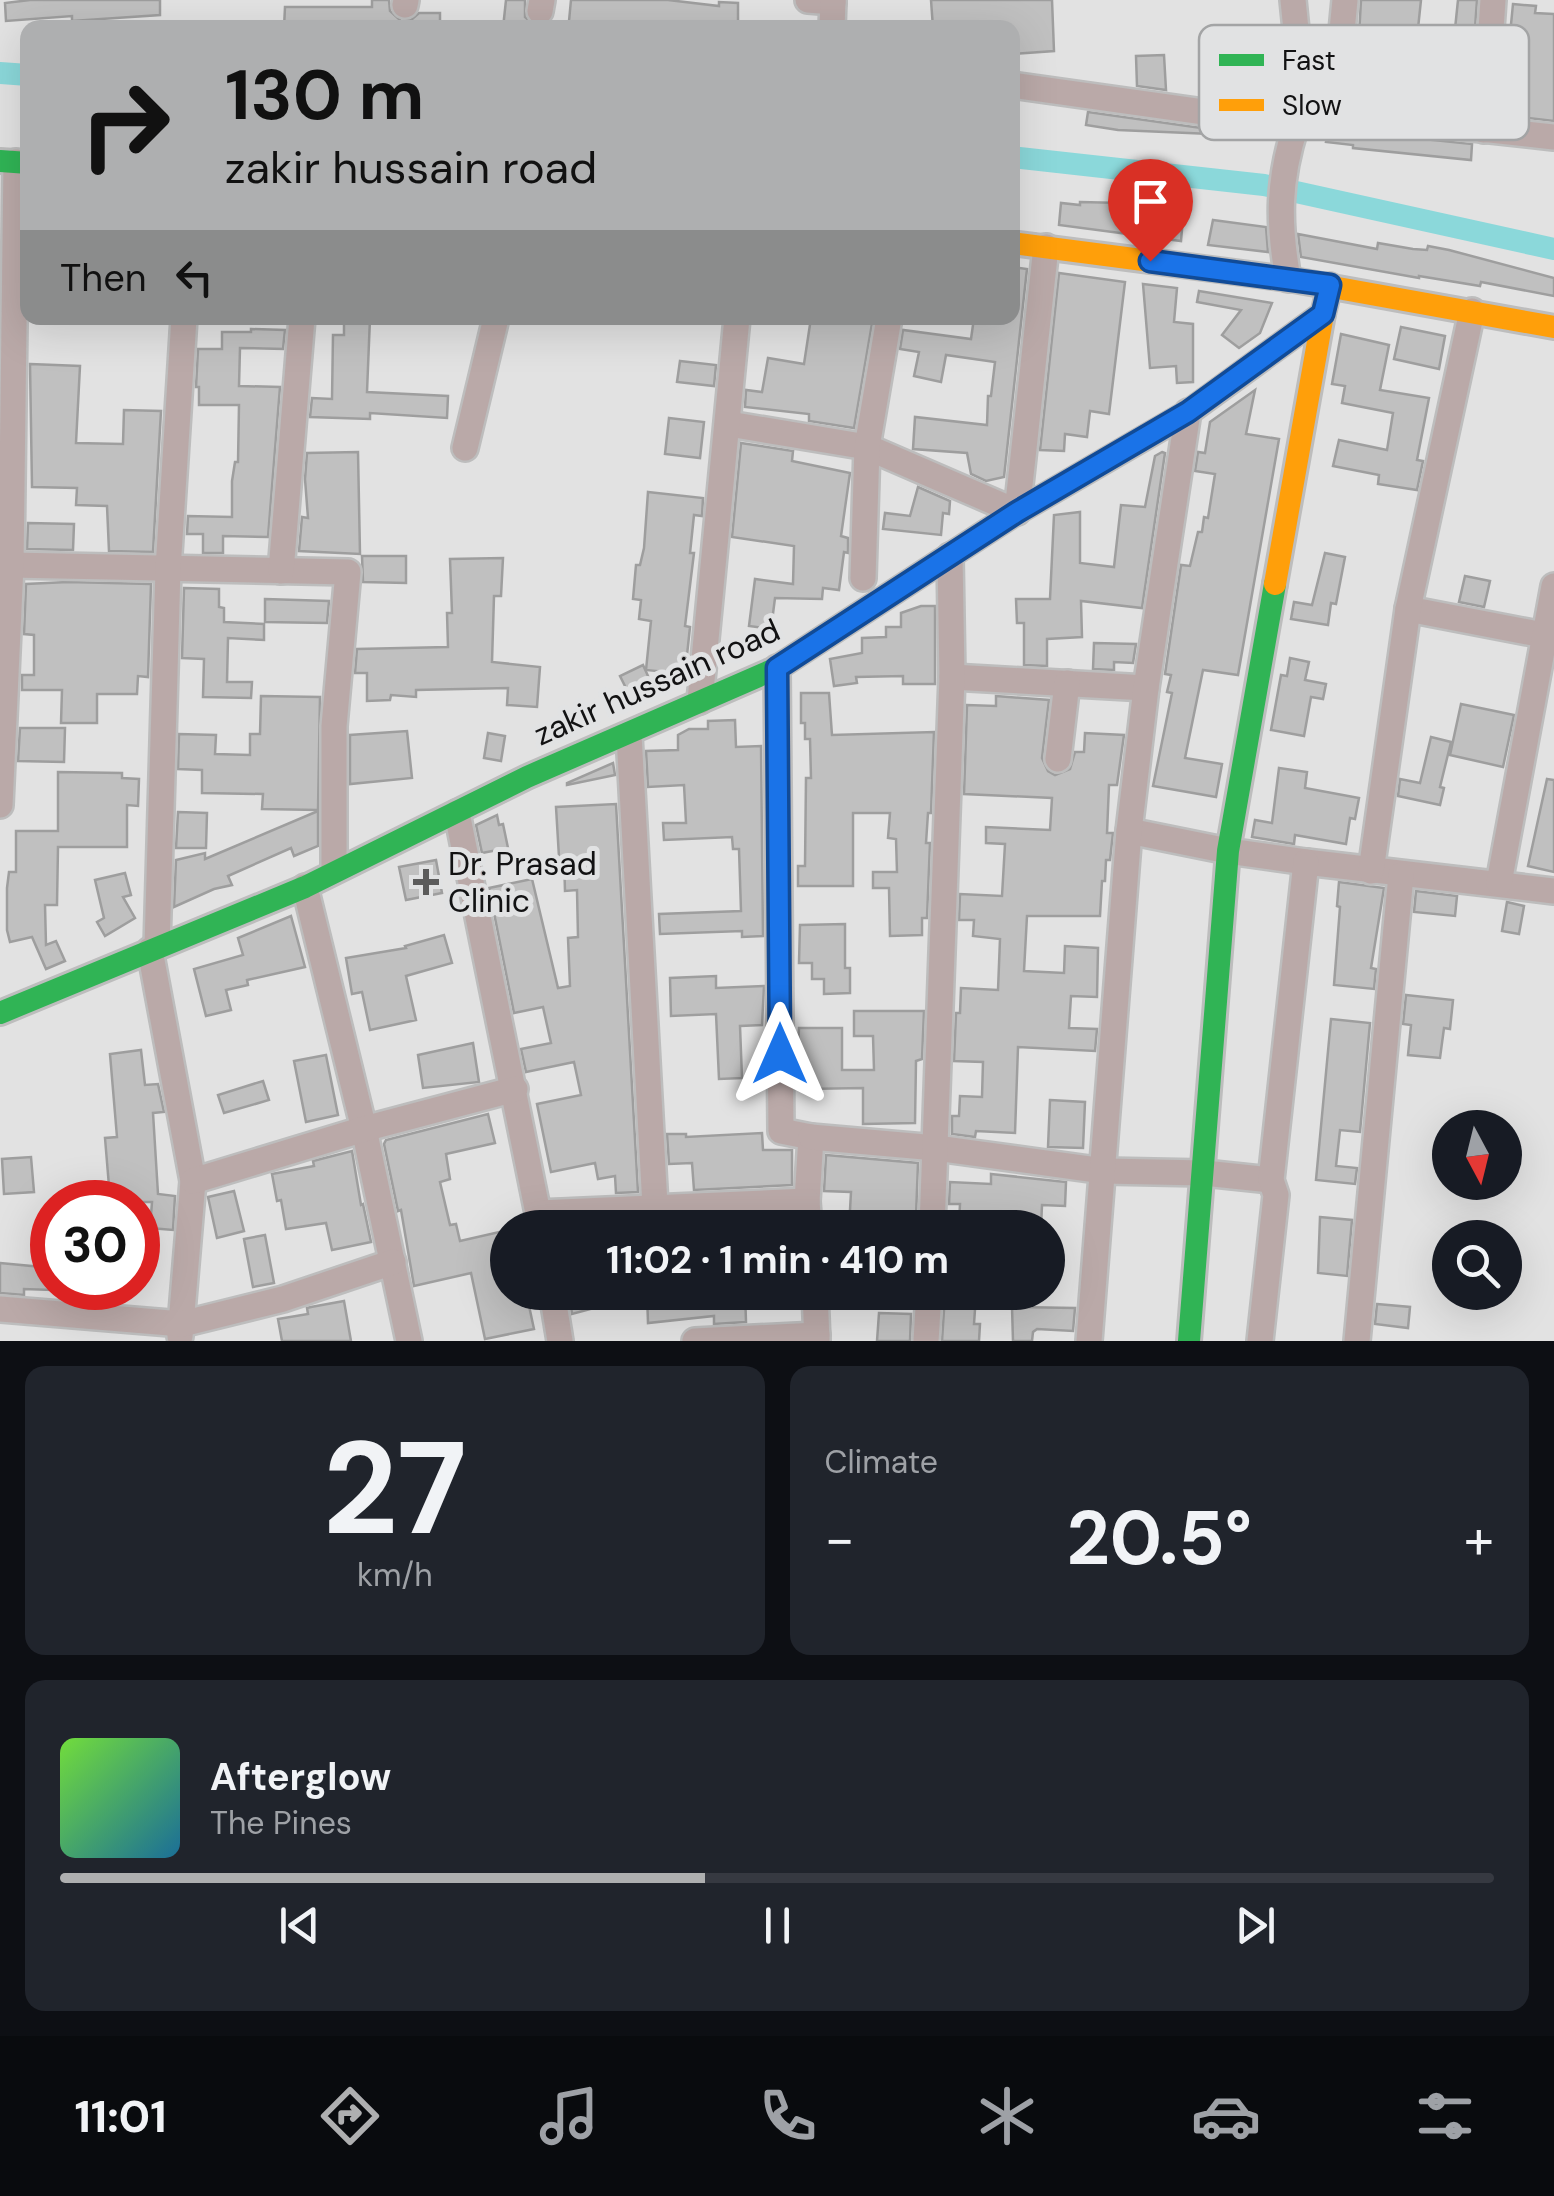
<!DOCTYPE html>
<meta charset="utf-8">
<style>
:root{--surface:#171b24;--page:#20242c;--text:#f1f3f6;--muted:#9ea1a6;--line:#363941;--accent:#aeafb0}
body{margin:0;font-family:"DM Sans",sans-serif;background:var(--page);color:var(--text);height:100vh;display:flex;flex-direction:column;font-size:38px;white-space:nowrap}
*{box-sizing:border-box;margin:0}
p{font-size:32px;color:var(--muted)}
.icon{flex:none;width:55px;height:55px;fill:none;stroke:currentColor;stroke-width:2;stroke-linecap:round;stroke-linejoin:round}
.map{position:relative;height:1341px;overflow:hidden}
.side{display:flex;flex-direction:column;gap:25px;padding:25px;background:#0d0f14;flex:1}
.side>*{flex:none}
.banner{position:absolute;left:20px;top:20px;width:1000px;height:305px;border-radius:20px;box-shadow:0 10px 40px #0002;background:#aeafb0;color:#111;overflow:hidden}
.needle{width:65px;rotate:173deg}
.tools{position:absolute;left:1432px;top:1110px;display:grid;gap:20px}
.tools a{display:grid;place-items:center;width:90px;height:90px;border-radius:50%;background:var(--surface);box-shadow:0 10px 40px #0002;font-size:50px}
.speed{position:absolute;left:30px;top:1180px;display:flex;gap:20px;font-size:50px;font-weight:700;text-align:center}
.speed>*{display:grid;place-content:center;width:130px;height:130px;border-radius:50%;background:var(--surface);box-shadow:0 10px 40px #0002;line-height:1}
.speed .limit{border:15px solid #d22;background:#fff;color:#111}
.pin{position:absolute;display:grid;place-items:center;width:85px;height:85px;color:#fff;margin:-102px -42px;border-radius:50% 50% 50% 0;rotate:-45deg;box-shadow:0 0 10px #0007}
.pin .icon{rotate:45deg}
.me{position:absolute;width:110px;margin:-55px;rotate:0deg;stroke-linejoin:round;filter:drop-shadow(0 0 8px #0008)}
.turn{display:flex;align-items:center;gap:35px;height:210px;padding:0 40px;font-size:45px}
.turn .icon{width:130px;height:130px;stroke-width:2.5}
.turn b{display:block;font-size:70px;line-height:85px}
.then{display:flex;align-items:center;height:95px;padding:0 40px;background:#0003;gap:20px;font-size:38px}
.big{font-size:75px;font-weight:700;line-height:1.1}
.side .card{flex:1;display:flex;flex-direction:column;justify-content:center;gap:15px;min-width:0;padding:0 35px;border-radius:20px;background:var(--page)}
.side .dial{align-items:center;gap:0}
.dial b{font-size:130px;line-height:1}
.song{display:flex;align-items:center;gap:30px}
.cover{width:120px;height:120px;border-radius:15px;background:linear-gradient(135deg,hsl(100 70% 55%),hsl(200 70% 35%))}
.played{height:10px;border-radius:5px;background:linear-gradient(90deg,var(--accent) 45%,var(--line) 45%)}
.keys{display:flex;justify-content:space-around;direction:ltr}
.heat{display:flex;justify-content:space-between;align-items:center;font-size:55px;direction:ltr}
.side .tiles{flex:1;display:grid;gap:25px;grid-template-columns:1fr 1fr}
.card:last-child{grid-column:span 2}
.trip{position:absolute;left:490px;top:1210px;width:575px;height:100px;border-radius:50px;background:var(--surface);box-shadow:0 10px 40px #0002;font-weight:700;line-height:100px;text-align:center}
.tab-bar{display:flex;height:160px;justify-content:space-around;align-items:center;background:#090b0e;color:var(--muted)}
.tab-bar .icon{width:70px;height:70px}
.tab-bar .current{color:var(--accent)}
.tab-bar b{font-size:45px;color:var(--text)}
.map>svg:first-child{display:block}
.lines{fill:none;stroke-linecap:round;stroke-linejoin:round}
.canal{stroke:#8bd8da;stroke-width:22}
.building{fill:#c0c0c0;stroke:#9e9e9e;stroke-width:2.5}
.street-casing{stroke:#bdbdbd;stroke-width:30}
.fast-casing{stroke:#bdbdbd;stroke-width:28}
.slow-casing{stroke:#bdbdbd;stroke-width:28}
.street{stroke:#baa9a8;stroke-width:25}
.fast{stroke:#30b455;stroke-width:22}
.slow{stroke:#ff9f0a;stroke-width:22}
.route-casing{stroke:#114b97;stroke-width:25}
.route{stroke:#1a73e8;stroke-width:18}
.poi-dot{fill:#5b5b5b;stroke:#e1e2e3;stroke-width:4}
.labels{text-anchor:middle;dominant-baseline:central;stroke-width:10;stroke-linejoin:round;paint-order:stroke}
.street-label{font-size:32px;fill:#121213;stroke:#e1e2e3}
.poi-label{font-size:32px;fill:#121213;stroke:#e1e2e3;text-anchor:start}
.key{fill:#e1e2e3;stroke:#a3a4a5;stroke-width:2.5}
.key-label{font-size:28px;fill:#121213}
</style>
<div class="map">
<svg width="1554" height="1341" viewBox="0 0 1554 1341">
<rect width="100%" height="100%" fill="#e2e2e2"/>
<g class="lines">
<g class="canal">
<polyline points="0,73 28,75"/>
<polyline points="1012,157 1264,185 1554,249"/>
</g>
</g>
<g class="building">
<polygon points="30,0 160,0 160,15 72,21 72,16 6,21 5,3"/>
<polygon points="372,0 389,0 390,11 401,21 411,20 419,13 440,13 440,28 284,28 285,7 372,7"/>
<polygon points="506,0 525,0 525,17 537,28 503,28"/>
<polygon points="571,0 668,0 719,6 719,2 738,3 738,28 649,28 569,21"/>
<polygon points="931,0 1052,0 1054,51 1012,54 1012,28 933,28"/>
<polygon points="1361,0 1421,0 1415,57 1452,58 1458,0 1477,0 1469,111 1396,103 1397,94 1356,90"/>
<polygon points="1513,4 1536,6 1535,13 1554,14 1554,121 1503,115 1505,91 1515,92 1519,46 1509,45"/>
<polygon points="1164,55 1166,90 1137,86 1136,56"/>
<polygon points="1088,112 1258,136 1118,130 1086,125"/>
<polygon points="1336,130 1472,144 1471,160 1353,148 1353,145 1326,142 1328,132"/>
<polygon points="1080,202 1122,203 1157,209 1157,205 1184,207 1181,241 1059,225 1061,203 1080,205"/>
<polygon points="1213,220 1266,227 1268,252 1208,245"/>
<polygon points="1298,234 1377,249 1378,243 1413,249 1427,250 1428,246 1449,250 1554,278 1554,296 1481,282 1480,286 1419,276 1419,278 1301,257"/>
<polygon points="1012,267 1027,269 1004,477 986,481 971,474 967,453 913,449 915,417 987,425 988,396 991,396 995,362 946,355 941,382 914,376 919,352 900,349 903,330 971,339 974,318 1012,318"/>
<polygon points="1059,273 1125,282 1109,414 1090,411 1087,437 1065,434 1064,451 1040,450"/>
<polygon points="1143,284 1177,288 1174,322 1193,324 1193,382 1177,383 1176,366 1150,368"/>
<polygon points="1199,291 1272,303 1260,333 1239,348 1222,335 1241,310 1197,302"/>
<polygon points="344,318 370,318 367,392 448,396 447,418 370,413 370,419 310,417 312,398 332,399 333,335 344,335"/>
<polygon points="811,318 873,318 854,428 809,421 809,414 745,407 746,390 762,392 768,358 804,364"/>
<polygon points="1401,327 1445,336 1439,369 1394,359"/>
<polygon points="251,329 285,330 283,349 240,348 239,386 280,387 268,537 223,536 223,553 203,553 203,534 187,534 188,516 232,517 232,481 235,462 238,462 239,405 199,405 199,387 196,387 198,349 222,349 222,332 251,332"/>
<polygon points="1341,334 1389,345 1380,390 1429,398 1417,460 1423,461 1417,490 1378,484 1379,475 1333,466 1339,440 1387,450 1393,413 1342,403 1345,386 1332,384"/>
<polygon points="680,361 716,365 714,386 677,382"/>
<polygon points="30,364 80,366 76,443 123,444 124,410 161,411 153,552 109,551 107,506 76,505 77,488 32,487"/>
<polygon points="1255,390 1246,434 1279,439 1238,675 1203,670 1185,758 1222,764 1216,797 1153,786 1172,693 1167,692 1171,675 1165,674 1181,565 1190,566 1198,532 1202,532 1204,517 1208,518 1215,474 1195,471 1198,452 1205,453 1210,422"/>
<polygon points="669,418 704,422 700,458 665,454"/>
<polygon points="741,443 793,451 792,461 850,473 841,536 848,538 848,553 844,552 839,590 823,588 822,599 775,598 771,629 749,626 755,579 793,584 794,546 732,537"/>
<polygon points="358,452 360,554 299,551 302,517 308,518 305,479 307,453"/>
<polygon points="1162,452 1165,453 1142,608 1081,601 1082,637 1047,639 1047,666 1024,665 1024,623 1017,623 1016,599 1050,599 1054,515 1080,512 1080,563 1114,567 1121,505 1145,507 1155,456"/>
<polygon points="918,487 950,501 949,514 943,513 941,535 883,529 885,513 910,516"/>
<polygon points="648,492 703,498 702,516 694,515 690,553 694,553 685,626 690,627 685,674 646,670 651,621 639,619 641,600 633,599 636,565 640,565 644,548"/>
<polygon points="28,523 74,524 73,550 27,549"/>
<polygon points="1325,553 1345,557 1336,604 1331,603 1328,625 1291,619 1294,602 1312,605"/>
<polygon points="362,556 406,556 406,583 363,582"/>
<polygon points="503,558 501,596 494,596 492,662 540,667 537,707 507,705 508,688 416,690 416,697 391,695 390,700 367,701 367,673 355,673 357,649 448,647 447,613 452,613 450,559"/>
<polygon points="1465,576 1490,581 1484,607 1459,602"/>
<polygon points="68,582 151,584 148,677 138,676 137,694 97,694 97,723 61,723 62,690 22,690 22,675 34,675 34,635 24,634 26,584"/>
<polygon points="184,588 219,589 219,607 224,608 224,622 264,624 264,640 228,638 227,682 252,682 251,698 203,697 204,659 182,658"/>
<polygon points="265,599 329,601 327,623 265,622"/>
<polygon points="921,606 935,606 935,684 903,684 903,676 856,677 857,683 834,686 830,659 862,653 862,638 886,637 886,627 901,627 901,613"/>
<polygon points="1094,643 1136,644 1133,663 1114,662 1114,670 1093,669"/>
<polygon points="1290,658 1309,662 1305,680 1326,684 1323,699 1311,697 1304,736 1271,730 1281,675 1287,676"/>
<polygon points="643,665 653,687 631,698 620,676"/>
<polygon points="801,693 829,693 832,735 934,732 931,813 928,813 926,843 930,843 927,918 922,918 922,935 890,936 889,888 873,888 873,872 897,872 896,839 888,838 890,813 853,813 853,886 798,886 798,866 805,866 806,778 811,778 810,739 805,739 805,723 801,723"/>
<polygon points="261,696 320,697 318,810 262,809 263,794 202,793 202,770 178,769 179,734 216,735 215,754 250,755 250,734 260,734"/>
<polygon points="996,696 1049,700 1042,758 1048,771 1055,775 1070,769 1075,752 1084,752 1085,733 1124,735 1117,785 1109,785 1107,833 1113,833 1110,860 1106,860 1105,881 1102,881 1100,916 1027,916 1024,971 1064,973 1065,946 1098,948 1097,997 1071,996 1069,1028 1097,1029 1095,1051 1018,1047 1015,1133 976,1131 975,1137 952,1134 952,1116 959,1116 960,1096 982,1097 983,1062 954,1061 956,1013 960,1013 961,988 998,990 1000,939 973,936 974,920 959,920 960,894 1002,896 1005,844 986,843 986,827 1050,830 1052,798 964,794 967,705 996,706"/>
<polygon points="1461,704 1514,715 1503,767 1450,755"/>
<polygon points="735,720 736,747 761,746 763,936 742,937 742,931 660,934 659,914 741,911 739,849 733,849 732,837 664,840 663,823 686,823 684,785 648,787 646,751 678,750 678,735 689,729 708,729 708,721"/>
<polygon points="20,728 65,728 64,762 18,761"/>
<polygon points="407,731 412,778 350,784 350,735"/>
<polygon points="488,733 505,736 501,761 484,758"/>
<polygon points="1431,737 1451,742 1440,787 1444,788 1440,805 1398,796 1400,779 1420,783"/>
<polygon points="613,763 615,775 567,785 567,783"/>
<polygon points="1279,768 1307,772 1305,788 1359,798 1355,819 1350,818 1346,844 1295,835 1294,844 1252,837 1255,820 1272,823"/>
<polygon points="58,772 122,773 122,778 139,779 138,806 127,805 127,847 58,847 57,905 45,905 46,945 56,941 65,961 46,969 32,937 10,942 7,930 7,888 9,872 16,872 16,831 58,831"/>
<polygon points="1547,779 1554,780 1554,872 1528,866"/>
<polygon points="616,804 638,1192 616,1193 615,1176 598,1179 595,1163 551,1172 537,1104 581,1095 574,1062 526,1072 521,1049 551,1043 543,1007 514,1013 489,888 532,879 558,988 570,986 568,938 578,937 577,890 565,891 564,857 559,857 556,807"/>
<polygon points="318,811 318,846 294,856 291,848 228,876 232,885 214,889 174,907 176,860 205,853 205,859"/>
<polygon points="178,812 207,813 206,848 176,848"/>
<polygon points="497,815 499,825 503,824 508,848 482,853 476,825"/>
<polygon points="436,860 442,893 406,900 399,867"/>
<polygon points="125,873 131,895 123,897 135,918 105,936 97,922 104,918 95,880"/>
<polygon points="1339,882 1384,888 1371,968 1376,969 1374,989 1334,985 1340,907 1337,906"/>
<polygon points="1416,891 1457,896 1455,916 1414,912"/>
<polygon points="1507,902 1524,906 1519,934 1502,931"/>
<polygon points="291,916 305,967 247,980 248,985 226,990 231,1010 206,1016 194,969 243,955 238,938"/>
<polygon points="845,924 845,968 850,968 850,993 824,994 824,979 812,979 812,963 799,963 800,925"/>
<polygon points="444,935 452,963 406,976 416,1020 370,1030 362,992 352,994 346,958 406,948 405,946"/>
<polygon points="716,976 716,988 764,986 762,1025 740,1026 742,1078 719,1079 716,1014 671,1016 670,978"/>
<polygon points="1406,995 1453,1000 1450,1029 1444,1028 1440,1058 1408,1055 1411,1025 1403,1024"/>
<polygon points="854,1011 924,1011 922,1059 916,1061 915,1123 863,1124 863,1088 805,1089 805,1066 797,1066 799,1028 842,1028 842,1070 874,1070 873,1036 854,1036"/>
<polygon points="1331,1019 1370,1023 1360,1132 1340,1130 1336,1166 1357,1168 1355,1184 1316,1180"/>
<polygon points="473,1043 479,1082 423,1088 418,1055"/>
<polygon points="141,1050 145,1085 158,1084 164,1112 153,1113 158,1194 175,1196 173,1230 150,1228 152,1202 101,1202 102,1185 109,1186 105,1138 117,1137 110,1054"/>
<polygon points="326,1055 338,1115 306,1122 294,1061"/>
<polygon points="263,1081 269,1100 224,1113 218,1095"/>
<polygon points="1050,1100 1085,1102 1083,1148 1048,1147"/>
<polygon points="488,1114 495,1143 446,1154 450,1179 440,1182 450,1225 456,1224 460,1241 508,1230 508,1292 526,1292 534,1329 485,1339 471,1273 414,1286 401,1210 398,1211 384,1144 386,1140"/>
<polygon points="762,1133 763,1150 792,1150 792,1185 694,1190 692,1163 669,1164 667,1134 686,1134 686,1137"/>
<polygon points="352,1151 361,1205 363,1204 371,1242 332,1250 326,1223 286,1229 281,1200 277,1201 272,1174 314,1166 313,1161"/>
<polygon points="826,1155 918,1163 916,1216 877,1214 876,1228 849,1228 851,1192 824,1191"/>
<polygon points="31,1157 34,1192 4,1194 2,1159"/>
<polygon points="991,1174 1066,1182 1065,1206 1042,1205 1041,1228 959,1223 960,1204 949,1204 950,1182 991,1184"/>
<polygon points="234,1191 244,1231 217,1238 208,1197"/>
<polygon points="1320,1217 1352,1220 1347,1276 1318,1273"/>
<polygon points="265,1235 274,1283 253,1287 244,1239"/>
<polygon points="0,1263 52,1268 52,1290 24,1289 24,1295 0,1293"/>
<polygon points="569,1292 630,1292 631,1298 572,1314"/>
<polygon points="647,1292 745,1292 746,1322 714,1324 714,1316 648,1323"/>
<polygon points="945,1294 976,1295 974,1324 980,1324 979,1341 942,1341"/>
<polygon points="344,1301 351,1341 282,1341 278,1319 308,1314 307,1308 311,1307"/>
<polygon points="1377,1304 1410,1307 1408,1328 1375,1324"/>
<polygon points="1012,1307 1075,1308 1073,1331 1037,1329 1033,1332 1032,1341 1013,1341"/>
<polygon points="879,1313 911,1314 910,1341 877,1341"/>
</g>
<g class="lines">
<defs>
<g id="street">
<polyline points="808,0 833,2"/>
<polyline points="405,5 406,0"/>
<polyline points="540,11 542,0"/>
<polyline points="832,28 833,0"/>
<polyline points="1012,85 1296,125 1298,50 1293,0"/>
<polyline points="1334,113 1345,0"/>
<polyline points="1484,130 1493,0"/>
<path d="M 1288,279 C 1278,222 1278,181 1296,125 L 1334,113 L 1554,137"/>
<polyline points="729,424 867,447 1017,512 1046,247"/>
<polyline points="465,448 496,318"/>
<polyline points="11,565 348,572 334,726 334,870"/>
<polyline points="281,571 302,318"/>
<polyline points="863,578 867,447 889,318"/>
<polyline points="1408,609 1543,635"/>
<polyline points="777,668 781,1131 811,1137 807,1201 809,1228"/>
<polyline points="952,677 1146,688"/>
<polyline points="700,701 737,318"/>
<polyline points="629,735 655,1206"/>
<polyline points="1058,759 1067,683"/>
<polyline points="0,805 11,565 16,162"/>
<polyline points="457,813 541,1228"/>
<polyline points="1129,831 1228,851 1306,862 1554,891"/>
<polyline points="1371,871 1408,609 1472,311"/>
<polyline points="1499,883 1554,586"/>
<polyline points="305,887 364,1129 409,1341"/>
<polyline points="157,947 168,569 184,318"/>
<polyline points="150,950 193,1181 180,1336"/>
<polyline points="811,1137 936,1148 1104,1171 1204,1173 1271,1180"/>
<polyline points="193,1181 364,1129 515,1089"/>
<polyline points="539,1213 807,1201"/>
<polyline points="932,1228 952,677 950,556"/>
<polyline points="552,1292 560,1341"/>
<polyline points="815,1292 817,1341"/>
<polyline points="0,1309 182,1324 283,1299 393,1262"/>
<polyline points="695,1341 817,1335"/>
<polyline points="926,1341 929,1292"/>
<polyline points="1089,1341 1129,831 1146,688 1188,412"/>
<polyline points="1260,1341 1276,1195 1271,1180 1306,862"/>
<polyline points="1357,1341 1401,875"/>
</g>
<g id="fast">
<polyline points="0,161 28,163"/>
<polyline points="0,1013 305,887 527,777 777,668 1017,512 1189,412"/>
<polyline points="1189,1341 1228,851 1275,584"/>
</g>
<g id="slow">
<polyline points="1012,243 1288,279 1554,327"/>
<polyline points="1189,412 1323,314 1330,285"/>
<polyline points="1275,584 1323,314"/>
</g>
</defs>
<use href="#street" class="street-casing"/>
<use href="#fast" class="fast-casing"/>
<use href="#slow" class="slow-casing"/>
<use href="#street" class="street"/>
<use href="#fast" class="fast"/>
<use href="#slow" class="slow"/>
</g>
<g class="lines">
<defs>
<polyline id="route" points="780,1054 777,668 1017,512 1188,412 1323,314 1330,285 1150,261"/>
</defs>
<use href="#route" class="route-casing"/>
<use href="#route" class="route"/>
</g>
<path class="poi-dot" d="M421 867h10v10h10v10h-10v10h-10v-10h-10v-10h10z"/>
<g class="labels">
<g class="street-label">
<text transform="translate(657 682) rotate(-24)">zakir hussain road</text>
</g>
<g class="poi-label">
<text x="448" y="864">Dr. Prasad<tspan x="448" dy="37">Clinic</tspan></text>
</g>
</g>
<rect x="1199" y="25" width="330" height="115" rx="15" class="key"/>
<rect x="1219" y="54" width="45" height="12" fill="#30b455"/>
<rect x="1219" y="99" width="45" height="12" fill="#ff9f0a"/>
<g class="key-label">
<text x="1282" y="70">Fast</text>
<text x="1282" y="115">Slow</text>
</g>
</svg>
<div class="tools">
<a><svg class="needle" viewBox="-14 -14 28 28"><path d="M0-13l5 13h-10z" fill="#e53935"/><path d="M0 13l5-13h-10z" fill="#9ea1a6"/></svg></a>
<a><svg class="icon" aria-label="search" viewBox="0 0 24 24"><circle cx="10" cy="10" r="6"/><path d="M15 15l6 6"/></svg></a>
</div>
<div class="speed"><div class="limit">30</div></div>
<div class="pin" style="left:1150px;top:261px;background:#d93025"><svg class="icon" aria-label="arrive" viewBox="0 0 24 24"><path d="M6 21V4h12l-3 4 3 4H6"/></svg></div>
<svg class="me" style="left:780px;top:1054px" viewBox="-20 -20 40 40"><path d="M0-17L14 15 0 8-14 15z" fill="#1a73e8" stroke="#fff" stroke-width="4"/></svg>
<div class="trip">11:02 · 1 min · 410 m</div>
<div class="banner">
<div class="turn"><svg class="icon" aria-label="right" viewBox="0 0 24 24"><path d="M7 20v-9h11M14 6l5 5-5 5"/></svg><div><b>130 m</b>zakir hussain road</div></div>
<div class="then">Then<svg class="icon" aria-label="left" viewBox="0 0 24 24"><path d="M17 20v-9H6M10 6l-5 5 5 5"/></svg></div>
</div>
</div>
<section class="side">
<div class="tiles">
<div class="card dial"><b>27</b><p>km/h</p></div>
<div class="card"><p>Climate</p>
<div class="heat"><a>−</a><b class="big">20.5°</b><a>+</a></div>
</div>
<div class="card">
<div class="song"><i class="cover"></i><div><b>Afterglow</b><p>The Pines</p></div></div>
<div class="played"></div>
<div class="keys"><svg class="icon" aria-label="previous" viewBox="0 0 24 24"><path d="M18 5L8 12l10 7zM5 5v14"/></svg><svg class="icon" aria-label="pause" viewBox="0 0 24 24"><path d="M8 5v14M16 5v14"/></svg><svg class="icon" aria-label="next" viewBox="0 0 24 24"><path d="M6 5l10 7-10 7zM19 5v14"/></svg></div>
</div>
</div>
</section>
<nav class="tab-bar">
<b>11:01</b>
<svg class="icon current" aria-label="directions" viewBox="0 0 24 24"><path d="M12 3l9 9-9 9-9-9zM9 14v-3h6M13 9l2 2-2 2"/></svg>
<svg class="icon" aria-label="music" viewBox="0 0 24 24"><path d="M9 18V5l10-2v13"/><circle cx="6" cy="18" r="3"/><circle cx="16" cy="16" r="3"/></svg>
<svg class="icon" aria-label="phone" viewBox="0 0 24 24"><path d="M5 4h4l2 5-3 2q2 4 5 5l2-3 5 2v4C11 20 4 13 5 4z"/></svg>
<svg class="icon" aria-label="climate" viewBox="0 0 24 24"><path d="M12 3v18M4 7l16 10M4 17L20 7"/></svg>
<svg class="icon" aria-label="car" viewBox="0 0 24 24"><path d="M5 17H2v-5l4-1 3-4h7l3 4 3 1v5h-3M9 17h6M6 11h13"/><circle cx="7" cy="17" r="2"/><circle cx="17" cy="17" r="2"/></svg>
<svg class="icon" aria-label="filters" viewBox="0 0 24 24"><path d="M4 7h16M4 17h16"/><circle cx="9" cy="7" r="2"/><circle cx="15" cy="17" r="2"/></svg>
</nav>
